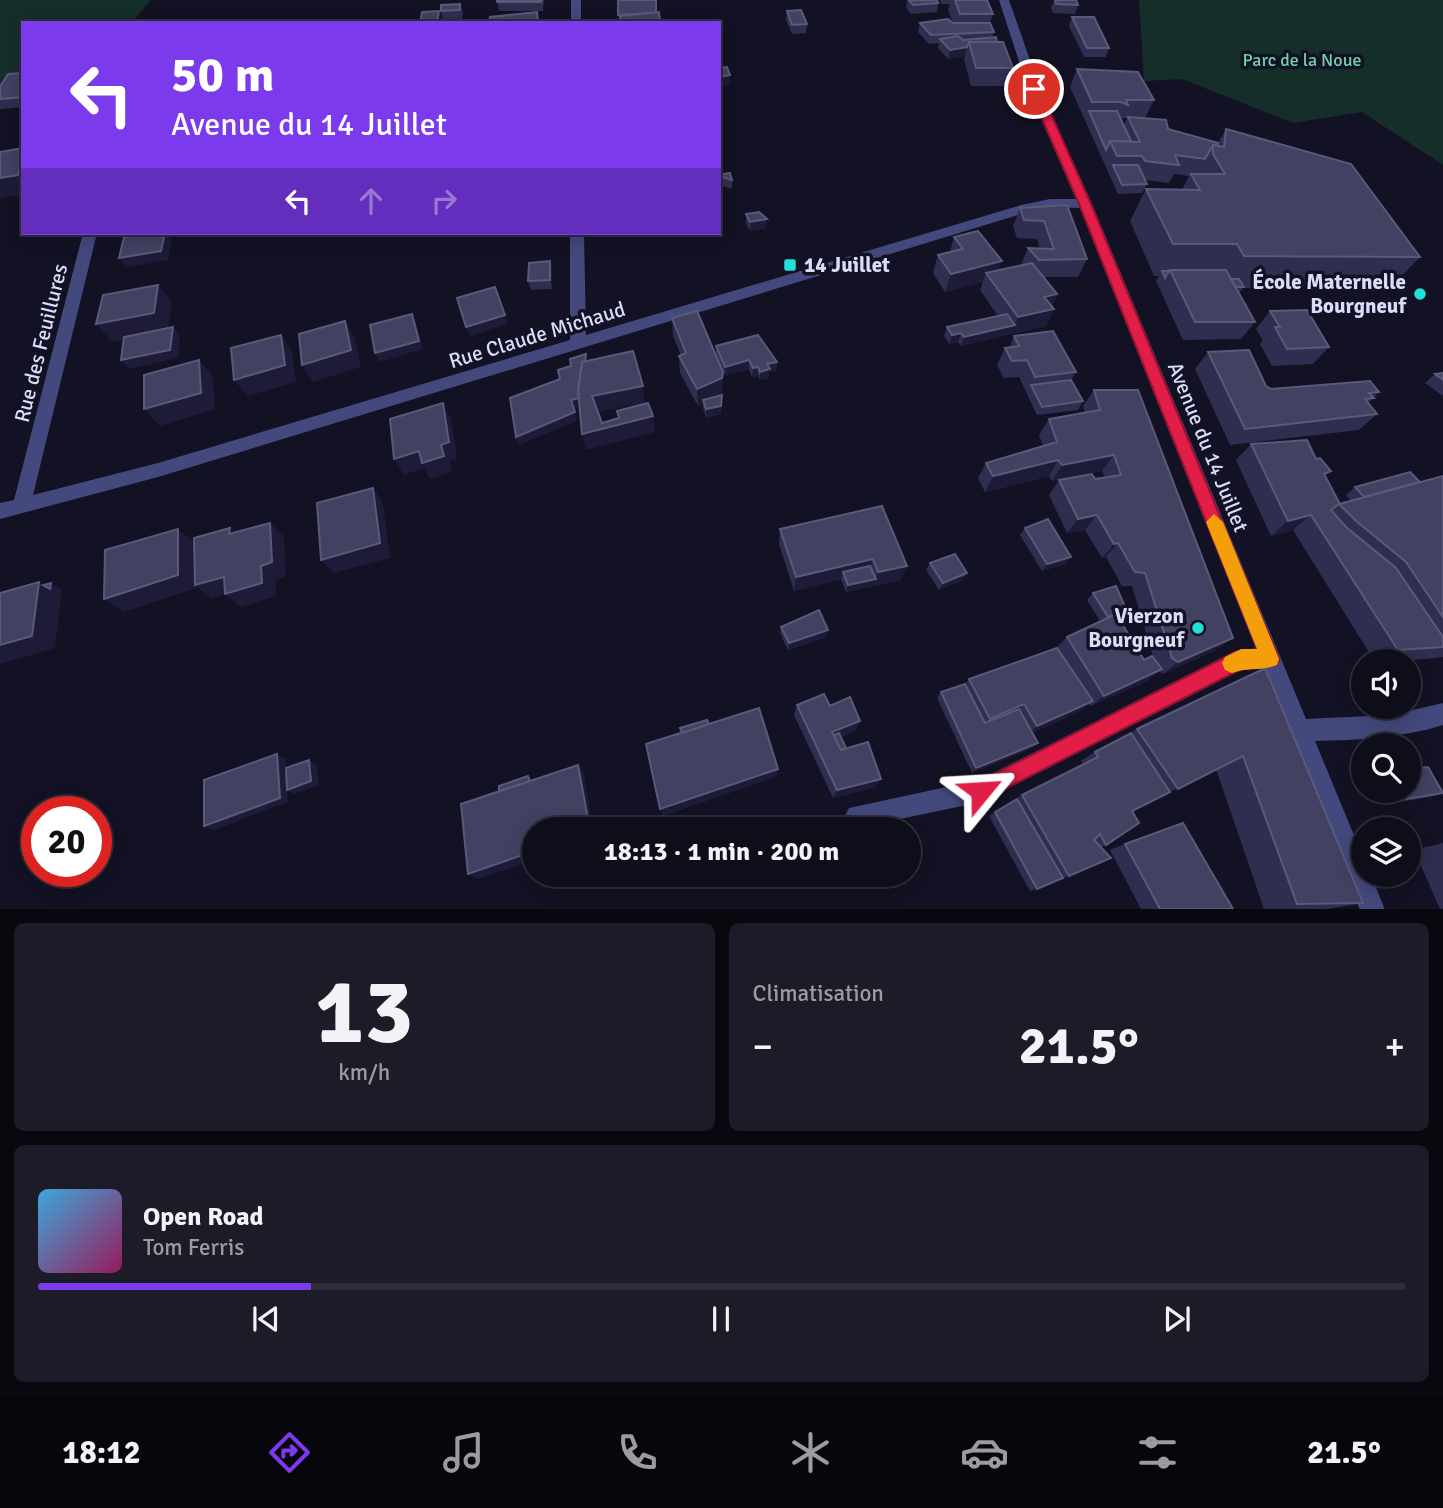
<!DOCTYPE html>
<html lang="fr">
<meta charset="utf-8">
<style>
:root{--surface:#0e0e1b;--page:#1c1c28;--text:#f1f3f6;--muted:#9b9ca3;--line:#2e2e3a;--accent:#7c3aed}
body{margin:0;font-family:Signika,sans-serif;background:var(--page);color:var(--text);height:100vh;display:flex;flex-direction:column;font-size:26px;white-space:nowrap}
*{box-sizing:border-box;margin:0}
p{font-size:23px;color:var(--muted)}
.icon{flex:none;width:38px;height:38px;fill:none;stroke:currentColor;stroke-width:2;stroke-linecap:round;stroke-linejoin:round}
.map{position:relative;height:909px;overflow:hidden}
.sheet{display:flex;flex-direction:column;gap:14px;padding:14px;background:#08080f;flex:1}
.sheet>*{flex:none}
.hud{position:absolute;left:21px;top:21px;width:700px;height:214px;border-radius:0px;box-shadow:0 4px 18px #0003,0 0 0 2px var(--line);background:#7c3aed;color:#fff;overflow:hidden}
.tools{position:absolute;left:1351px;top:649px;display:grid;gap:14px}
.tools a{display:grid;place-items:center;width:70px;height:70px;border-radius:50%;background:var(--surface);box-shadow:0 4px 18px #0003,0 0 0 2px var(--line);font-size:35px}
.speed{position:absolute;left:21px;top:796px;display:flex;gap:14px;font-size:35px;font-weight:700;text-align:center}
.speed>*{display:grid;place-content:center;width:91px;height:91px;border-radius:50%;background:var(--surface);box-shadow:0 4px 18px #0003,0 0 0 2px var(--line);line-height:1}
.speed .limit{border:10px solid #d22;background:#fff;color:#111}
.pin{position:absolute;display:grid;place-items:center;width:60px;height:60px;color:#fff;margin:-30px;border:4px solid #fff;border-radius:50%;box-shadow:0 2px 7px #0007}
.me{position:absolute;width:77px;margin:-38px;rotate:63deg;stroke-linejoin:round;filter:drop-shadow(0 0 5px #0008)}
.turn{display:flex;align-items:center;gap:24px;height:147px;padding:0 35px;font-size:32px}
.turn .icon{width:91px;height:91px;stroke-width:2.5}
.turn b{display:block;font-size:49px;line-height:60px}
.lanes{display:flex;align-items:center;height:66px;padding:0 35px;background:#0003;justify-content:center;gap:35px;direction:ltr}
.lanes .off{opacity:.35}
.big{font-size:52px;font-weight:800;line-height:1.1}
.sheet .card{flex:1;display:flex;flex-direction:column;justify-content:center;gap:10px;min-width:0;padding:0 24px;border-radius:10px;background:var(--page)}
.sheet .dial{align-items:center;gap:0}
.dial b{font-size:91px;line-height:1}
.song{display:flex;align-items:center;gap:21px}
.cover{width:84px;height:84px;border-radius:10px;background:linear-gradient(135deg,hsl(200 70% 55%),hsl(330 70% 35%))}
.played{height:7px;border-radius:4px;background:linear-gradient(90deg,var(--accent) 20%,var(--line) 20%)}
.keys{display:flex;justify-content:space-around;direction:ltr}
.heat{display:flex;justify-content:space-between;align-items:center;font-size:38px;direction:ltr}
.sheet .tiles{flex:1;display:grid;gap:14px;grid-template-columns:1fr 1fr}
.card:last-child{grid-column:span 2}
.trip{position:absolute;left:522px;top:817px;width:399px;height:70px;border-radius:35px;background:var(--surface);box-shadow:0 4px 18px #0003,0 0 0 2px var(--line);font-weight:800;line-height:70px;text-align:center}
.dock{display:flex;height:112px;justify-content:space-around;align-items:center;background:#06060b;color:var(--muted)}
.dock .icon{width:49px;height:49px}
.dock .active{color:var(--accent)}
.dock b{font-size:32px;color:var(--text)}
.map>svg:first-child{display:block}
.green{fill:#162e2a}
.lines{fill:none;stroke-linecap:round;stroke-linejoin:round}
.minor{fill:#44497d;fill-rule:evenodd}
.wall{fill:#302e50;fill-rule:evenodd}
.shaded-wall{fill:#1d1b37}
.building{fill:#424162;stroke:#5a597a;stroke-width:2}
.route{fill:#e11d48;stroke:#92132f;stroke-width:2}
.slow{fill:#f59e0b}
.poi-dot{fill:#21e0da;stroke:#131224;stroke-width:2.5}
.labels{text-anchor:middle;dominant-baseline:central;stroke-width:7;stroke-linejoin:round;paint-order:stroke}
.far-park-label{font-size:18px;fill:#70d1ac;stroke:#131224}
.poi-label{font-size:21px;font-weight:bold;fill:#dbdbfa;stroke:#131224;text-anchor:end}
.street-label{font-size:21px;fill:#dbdbfa;stroke:#131224}
</style>
<div class="map">
<svg width="1443" height="910" viewBox="0 0 1443 910">
<rect width="100%" height="100%" fill="#131224"/>
<g class="green">
<polygon points="0,0 151,0 131,23 23,23 23,102 0,105"/>
<polygon points="1139,0 1443,0 1443,165 1362,112 1293,123 1182,79 1144,81"/>
</g>
<g class="lines">
<g class="minor">
<rect x="571" y="0" width="10" height="23"/>
<path d="M 999,0 L 1009,0 L 1040,89 L 1092,204 L 1306,719 L 1391,715 L 1443,703 L 1443,725 C 1401,738 1359,740 1315,741 L 1363,857 L 1363,875 L 1371,875 L 1385,910 L 1360,910 L 1264,669 L 1243,669 L 981,802 L 857,828 L 849,824 L 845,816 L 849,808 L 979,780 L 1234,652 L 1256,649 L 1080,208 L 1050,207 L 1028,212 L 158,477 L 0,519 L 0,503 L 14,500 L 83,233 L 97,233 L 33,495 L 158,463 L 570,340 L 570,233 L 584,233 L 586,335 L 1021,205 L 1050,199 L 1076,199 L 1028,89 Z"/>
</g>
</g>
<g class="wall">
<polygon points="497,0 544,0 543,11 499,11"/>
<polygon points="907,0 937,0 938,3 937,12 911,14 906,7"/>
<polygon points="940,0 987,0 993,14 990,23 994,32 992,37 997,42 1013,68 1007,86 971,86 964,59 965,56 948,59 938,48 939,43 929,44 918,32 920,23 953,23 948,10 950,4 941,4"/>
<polygon points="1054,0 1078,5 1075,14 1053,13 1051,8"/>
<polygon points="460,4 463,13 462,19 443,20 441,11"/>
<polygon points="787,11 807,24 806,33 792,34 786,20"/>
<polygon points="1072,17 1109,48 1106,57 1084,57 1069,26"/>
<path d="M 1077,69 L 1154,100 L 1145,118 L 1168,129 L 1218,143 L 1226,129 L 1420,257 L 1390,288 L 1243,288 L 1239,293 L 1255,322 L 1241,339 L 1183,340 L 1156,281 L 1159,276 L 1154,276 L 1130,221 L 1146,189 L 1182,190 L 1189,176 L 1174,174 L 1169,183 L 1145,180 L 1147,184 L 1142,193 L 1118,194 L 1070,87 ZM 1122,118 L 1127,118 L 1124,125 L 1121,120 Z"/>
<polygon points="23,73 23,107 0,109 0,99"/>
<polygon points="719,175 732,180 732,189 719,185"/>
<polygon points="1067,205 1087,259 1078,277 1044,277 1057,294 1052,306 1054,309 1046,326 961,346 958,342 949,344 944,336 947,327 998,316 980,290 983,282 945,292 933,273 938,255 950,252 954,237 999,270 1021,265 1028,248 1040,249 1037,239 1017,238 1013,226 1020,208"/>
<polygon points="746,214 767,219 766,228 750,231 746,223"/>
<polygon points="550,261 552,270 552,289 531,290 528,281"/>
<polygon points="1270,311 1329,347 1313,364 1272,366 1260,344 1263,341 1256,329"/>
<polygon points="672,318 723,372 721,414 706,418 703,408 703,404 698,406 680,373 679,356 681,355 673,336"/>
<polygon points="1014,336 1076,372 1071,380 1083,401 1078,410 1037,415 1019,377 1004,378 997,365 1005,348 1009,348"/>
<polygon points="716,346 777,362 776,371 769,372 769,378 760,380 758,376 752,377 749,369 725,375 716,355"/>
<polygon points="1208,352 1271,389 1379,392 1368,403 1377,414 1359,430 1230,445 1195,369"/>
<polygon points="1443,373 1443,396 1425,383 1435,374"/>
<polygon points="1094,390 1216,650 1163,674 1159,671 1147,681 1091,706 1089,704 1080,711 1032,733 1032,748 972,773 937,698 941,692 965,684 969,679 1056,648 1067,637 1100,621 1087,600 1093,593 1129,616 1122,623 1144,660 1153,656 1132,586 1122,586 1106,557 1102,558 1085,530 1067,533 1049,495 1059,480 1095,479 1105,477 1102,471 1052,481 1049,476 985,492 978,478 986,463 1043,446 1039,435 1049,419 1085,413 1083,406"/>
<polygon points="1251,444 1325,476 1340,503 1351,501 1346,495 1355,487 1420,482 1443,476 1443,657 1425,659 1375,662 1293,530 1271,536 1236,460"/>
<polygon points="882,506 901,580 846,592 841,579 794,591 779,544 780,529"/>
<polygon points="1025,528 1071,557 1065,564 1042,571 1020,535"/>
<polygon points="930,563 967,573 963,580 939,590 926,570"/>
<polygon points="781,627 828,630 826,637 788,650 780,633"/>
<polygon points="1265,668 1363,903 1327,909 1264,909 1216,769 1132,811 1106,845 1101,847 1069,876 1030,891 989,816 1022,795 1083,764 1081,761 1095,752 1137,729"/>
<polygon points="797,705 830,706 860,721 855,731 841,737 846,748 875,787 833,798 794,715"/>
<polygon points="1380,791 1409,791 1443,793 1430,797 1388,804"/>
<polygon points="1443,843 1443,909 1440,909 1414,850"/>
<polygon points="1125,844 1233,909 1141,909 1110,850"/>
</g>
<g class="shaded-wall">
<polygon points="439,11 442,20 441,23 438,23 437,22"/>
<polygon points="967,47 965,56 948,59 950,50"/>
<polygon points="730,75 730,85 719,86 719,77"/>
<polygon points="23,158 23,195 0,198 0,178"/>
<polygon points="767,219 766,228 750,231 750,222"/>
<polygon points="128,233 163,233 132,238"/>
<polygon points="165,233 167,233 172,239 168,260 127,267 119,258"/>
<polygon points="550,261 552,270 552,289 550,280"/>
<polygon points="1002,261 996,278 986,273 983,282 945,292 951,274"/>
<polygon points="158,285 172,302 168,330 112,342 96,324"/>
<polygon points="1057,294 1050,310 1054,309 1046,326 961,346 964,337 1015,325 1018,317 1044,297"/>
<polygon points="412,314 416,323 423,349 380,362 375,353"/>
<polygon points="505,315 508,324 470,336 466,327"/>
<polygon points="345,321 355,338 361,367 313,382 302,365"/>
<polygon points="173,327 180,336 178,358 129,369 121,360"/>
<polygon points="961,333 958,342 949,344 952,335"/>
<polygon points="281,335 292,352 296,382 248,396 234,380"/>
<polygon points="586,354 588,362 582,406 573,408 571,400"/>
<polygon points="199,360 213,376 215,409 160,426 144,409"/>
<polygon points="749,360 749,369 725,375 725,367"/>
<polygon points="777,362 776,371 769,372 769,378 760,380 760,372 767,364"/>
<polygon points="758,367 758,376 752,377 753,368"/>
<polygon points="723,372 721,414 706,418 706,409 703,400 703,404 698,406 697,389"/>
<polygon points="643,386 645,403 596,412 592,396"/>
<polygon points="443,403 451,419 457,458 449,461 452,472 430,479 424,468 404,475 394,459 441,445"/>
<polygon points="575,412 577,421 519,445 516,437"/>
<polygon points="653,416 655,432 586,450 582,434"/>
<polygon points="1114,455 1102,471 1052,481 1062,465"/>
<polygon points="1058,460 1049,476 985,492 993,476"/>
<polygon points="373,488 383,503 390,558 334,573 321,560"/>
<polygon points="1097,515 1085,530 1067,533 1078,519"/>
<polygon points="1311,515 1293,530 1271,536 1288,521"/>
<polygon points="270,523 284,537 286,576 276,580 276,596 241,607 225,594 212,599 196,586 196,588 124,612 104,599 178,529 195,543 261,566"/>
<polygon points="1118,543 1106,557 1102,558 1114,544"/>
<polygon points="1071,557 1065,564 1042,571 1047,564"/>
<polygon points="873,559 868,573 843,572 841,579 794,591 796,577"/>
<polygon points="907,566 901,580 846,592 848,585 876,579 878,572"/>
<polygon points="967,573 963,580 939,590 943,583"/>
<polygon points="39,582 49,589 51,583 62,590 55,648 0,664 0,645"/>
<polygon points="828,630 826,637 788,650 789,643"/>
<polygon points="1233,638 1216,650 1163,674 1178,662"/>
<polygon points="1162,669 1147,681 1091,706 1104,696"/>
<polygon points="1093,701 1080,711 1025,736 1037,726"/>
<polygon points="1024,704 1013,714 981,729 990,719"/>
<polygon points="860,721 855,731 832,740 832,732"/>
<polygon points="1038,743 1032,748 972,773 976,768"/>
<polygon points="277,754 286,759 287,790 309,760 317,765 319,785 295,794 287,790 288,802 214,830 204,826"/>
<polygon points="578,765 584,774 593,830 590,830"/>
<polygon points="778,769 776,777 663,816 660,809"/>
<polygon points="881,779 875,787 833,798 837,790"/>
<polygon points="534,851 534,860 478,879 468,874"/>
</g>
<g class="building">
<polygon points="497,0 542,0 541,2 497,2"/>
<polygon points="618,0 656,0 656,13 618,15"/>
<polygon points="909,0 937,0 938,3 913,5"/>
<polygon points="955,0 987,0 993,14 960,14"/>
<polygon points="1055,0 1076,0 1078,5 1056,4"/>
<polygon points="460,4 460,10 441,11 441,5"/>
<polygon points="801,10 807,24 792,25 787,11"/>
<polygon points="439,11 437,22 420,23 422,12"/>
<polygon points="537,12 538,23 489,23 490,17"/>
<polygon points="659,12 660,23 620,23 620,16"/>
<polygon points="1072,17 1094,17 1109,48 1087,48"/>
<polygon points="948,19 953,23 990,23 994,32 931,35 920,23"/>
<polygon points="958,36 963,40 996,37 997,42 969,42 967,47 950,50 940,39"/>
<polygon points="969,42 1003,42 1013,68 976,68"/>
<polygon points="727,67 730,75 719,77 719,68"/>
<polygon points="1077,69 1138,72 1154,100 1126,100 1128,105 1121,102 1092,102"/>
<polygon points="23,73 23,97 0,99 0,87 8,74"/>
<polygon points="1089,111 1117,111 1131,141 1110,141 1106,150"/>
<polygon points="1128,117 1166,120 1168,129 1218,143 1217,146 1213,145 1205,159 1175,155 1179,165 1145,161 1142,156 1117,156 1110,141 1140,142"/>
<polygon points="1226,129 1351,164 1420,257 1244,256 1237,244 1173,244 1146,189 1200,190 1191,174 1225,174 1213,154 1213,145 1224,147"/>
<polygon points="23,148 23,158 18,175 0,178 0,152"/>
<polygon points="1113,165 1138,165 1147,184 1122,185"/>
<polygon points="730,173 732,180 719,176 719,175"/>
<polygon points="1067,205 1087,259 1039,260 1028,248 1054,249 1044,221 1024,220 1020,208"/>
<polygon points="759,212 767,219 750,222 746,214"/>
<polygon points="978,231 1002,261 951,274 938,255 963,249 954,237"/>
<polygon points="148,233 165,233 161,251 119,258 124,237"/>
<polygon points="550,261 550,280 528,281 529,263"/>
<polygon points="1032,263 1057,294 1044,297 1054,309 1018,317 986,273"/>
<polygon points="1170,270 1226,270 1255,322 1195,322"/>
<polygon points="1162,271 1169,271 1165,278"/>
<polygon points="1231,279 1239,279 1244,287 1236,287"/>
<polygon points="158,285 154,313 96,324 103,295"/>
<polygon points="495,287 505,315 466,327 457,298"/>
<polygon points="1307,310 1329,347 1287,349 1275,327 1280,327 1270,311"/>
<polygon points="697,311 723,372 722,378 697,389 679,356 686,353 672,318"/>
<polygon points="412,314 419,341 375,353 370,325"/>
<polygon points="1007,314 1015,325 964,337 961,333 952,335 947,327"/>
<polygon points="345,321 351,350 302,365 299,334"/>
<polygon points="173,327 170,350 121,360 124,337"/>
<polygon points="1053,331 1076,372 1035,377 1027,360 1012,361 1005,348 1019,346 1014,336"/>
<polygon points="281,335 285,365 234,380 231,348"/>
<polygon points="758,335 777,362 767,364 770,369 760,372 758,367 753,368 749,360 725,367 716,346"/>
<polygon points="1249,350 1266,386 1271,389 1370,381 1379,392 1369,393 1374,398 1365,399 1377,414 1245,429 1208,352"/>
<polygon points="633,351 643,386 592,396 602,423 619,418 617,411 648,403 653,416 582,434 578,390 582,362"/>
<polygon points="586,354 585,361 582,362 578,390 579,398 571,400 575,412 516,437 510,398 560,379 558,370 571,366 570,359"/>
<polygon points="199,360 201,393 144,409 144,375"/>
<polygon points="1443,373 1443,380 1435,374"/>
<polygon points="1071,380 1083,401 1042,407 1031,385"/>
<polygon points="1094,390 1138,390 1233,638 1178,662 1172,658 1145,573 1135,572 1118,543 1114,544 1097,515 1078,519 1059,480 1092,474 1095,479 1121,475 1114,455 1062,465 1058,460 993,476 986,463 1057,442 1049,419 1100,410"/>
<polygon points="722,395 721,406 706,409 703,400"/>
<polygon points="443,403 449,442 441,445 444,456 422,463 419,451 394,459 390,419"/>
<polygon points="1307,440 1316,459 1320,458 1331,471 1324,474 1340,504 1339,504 1331,510 1346,527 1396,568 1443,637 1443,647 1398,650 1311,515 1288,521 1251,444"/>
<polygon points="1410,472 1420,482 1364,497 1355,487"/>
<polygon points="1443,476 1443,617 1406,562 1355,520 1339,504"/>
<polygon points="373,488 380,543 321,560 317,503"/>
<polygon points="882,506 907,566 878,572 873,559 796,577 780,529"/>
<polygon points="1048,519 1071,557 1047,564 1025,528"/>
<polygon points="270,523 272,562 261,566 262,583 225,594 224,577 195,585 194,538 230,528 229,534"/>
<polygon points="178,529 178,575 104,599 105,550"/>
<polygon points="955,554 967,573 943,583 930,563"/>
<polygon points="870,566 876,579 848,585 843,572"/>
<polygon points="39,582 32,636 0,645 0,593"/>
<polygon points="51,583 50,589 43,585"/>
<polygon points="1116,586 1129,616 1119,618 1116,614 1108,617 1093,593"/>
<polygon points="819,610 828,630 789,643 781,627"/>
<polygon points="1116,614 1144,660 1152,656 1162,669 1104,696 1067,637"/>
<polygon points="1057,648 1093,701 1037,726 1024,704 990,719 969,679"/>
<polygon points="1265,668 1363,903 1297,904 1243,756 1178,789 1137,729"/>
<polygon points="965,684 985,723 1019,709 1038,743 976,768 941,692"/>
<polygon points="824,694 830,706 850,697 860,721 832,732 841,750 868,742 881,779 837,790 797,705"/>
<polygon points="759,708 778,769 660,809 646,744"/>
<polygon points="707,720 709,724 682,733 680,728"/>
<polygon points="839,733 846,748 841,750 834,735"/>
<polygon points="1131,733 1170,792 1132,811 1139,823 1106,845 1100,834 1094,840 1111,858 1069,876 1022,795 1098,757 1095,752"/>
<polygon points="277,754 280,798 204,826 204,780"/>
<polygon points="309,760 311,781 287,790 286,768"/>
<polygon points="578,765 590,830 534,830 534,851 468,874 461,804"/>
<polygon points="1428,767 1443,793 1401,800 1395,791 1409,791 1409,769"/>
<polygon points="528,776 530,781 499,791 499,786"/>
<polygon points="1017,799 1063,878 1037,889 995,812"/>
<polygon points="1183,823 1233,909 1160,909 1125,844"/>
</g>
<polygon class="route" points="1034,86 1040,89 1091,204 1279,659 1277,665 1243,668 981,801 974,798 971,791 974,784 1235,652 1257,649 1079,204 1029,89"/>
<path class="slow" d="M 1214,514 L 1223,522 L 1279,659 L 1277,665 C 1262,671 1247,667 1232,673 L 1225,670 L 1222,663 L 1225,657 L 1241,649 L 1257,649 L 1206,522 Z"/>
<g class="poi-dot">
<rect x="783" y="258" width="14" height="14" rx="3.5"/>
<circle cx="1420" cy="294" r="7"/>
<circle cx="1198" cy="628" r="7"/>
</g>
<g class="labels">
<g class="far-park-label">
<text x="1302" y="60">Parc de la Noue</text>
</g>
<g class="poi-label">
<text x="804" y="265" text-anchor="start">14 Juillet</text>
<text x="1406" y="282">École Maternelle<tspan x="1406" dy="24">Bourgneuf</tspan></text>
<text x="1184" y="616">Vierzon<tspan x="1184" dy="24">Bourgneuf</tspan></text>
</g>
<g class="street-label">
<text transform="translate(537 335) rotate(-17)">Rue Claude Michaud</text>
<text transform="translate(41 343) rotate(-76)">Rue des Feuillures</text>
<text transform="translate(1208 447) rotate(68)">Avenue du 14 Juillet</text>
</g>
</g>
</svg>
<div class="tools">
<a><svg class="icon" aria-label="sound" viewBox="0 0 24 24"><path d="M4 9h4l5-4v14l-5-4H4zM17 9q2 3 0 6"/></svg></a>
<a><svg class="icon" aria-label="search" viewBox="0 0 24 24"><circle cx="10" cy="10" r="6"/><path d="M15 15l6 6"/></svg></a>
<a><svg class="icon" aria-label="layers" viewBox="0 0 24 24"><path d="M12 4l9 5-9 5-9-5zM3 14l9 5 9-5"/></svg></a>
</div>
<div class="speed"><div class="limit">20</div></div>
<div class="pin" style="left:1034px;top:89px;background:#d93025"><svg class="icon" aria-label="arrive" viewBox="0 0 24 24"><path d="M6 21V4h12l-3 4 3 4H6"/></svg></div>
<svg class="me" style="left:981px;top:791px" viewBox="-20 -20 40 40"><path d="M0-17L14 15 0 8-14 15z" fill="#e11d48" stroke="#fff" stroke-width="4"/></svg>
<div class="trip">18:13 · 1 min · 200 m</div>
<div class="hud">
<div class="turn"><svg class="icon" aria-label="left" viewBox="0 0 24 24"><path d="M17 20v-9H6M10 6l-5 5 5 5"/></svg><div><b>50 m</b>Avenue du 14 Juillet</div></div>
<div class="lanes"><svg class="icon" aria-label="left" viewBox="0 0 24 24"><path d="M17 20v-9H6M10 6l-5 5 5 5"/></svg><svg class="icon off" aria-label="ahead" viewBox="0 0 24 24"><path d="M12 20V5M6 11l6-6 6 6"/></svg><svg class="icon off" aria-label="right" viewBox="0 0 24 24"><path d="M7 20v-9h11M14 6l5 5-5 5"/></svg></div>
</div>
</div>
<section class="sheet">
<div class="tiles">
<div class="card dial"><b>13</b><p>km/h</p></div>
<div class="card"><p>Climatisation</p>
<div class="heat"><a>−</a><b class="big">21.5°</b><a>+</a></div>
</div>
<div class="card">
<div class="song"><i class="cover"></i><div><b>Open Road</b><p>Tom Ferris</p></div></div>
<div class="played"></div>
<div class="keys"><svg class="icon" aria-label="previous" viewBox="0 0 24 24"><path d="M18 5L8 12l10 7zM5 5v14"/></svg><svg class="icon" aria-label="pause" viewBox="0 0 24 24"><path d="M8 5v14M16 5v14"/></svg><svg class="icon" aria-label="next" viewBox="0 0 24 24"><path d="M6 5l10 7-10 7zM19 5v14"/></svg></div>
</div>
</div>
</section>
<nav class="dock">
<b>18:12</b>
<svg class="icon active" aria-label="directions" viewBox="0 0 24 24"><path d="M12 3l9 9-9 9-9-9zM9 14v-3h6M13 9l2 2-2 2"/></svg>
<svg class="icon" aria-label="music" viewBox="0 0 24 24"><path d="M9 18V5l10-2v13"/><circle cx="6" cy="18" r="3"/><circle cx="16" cy="16" r="3"/></svg>
<svg class="icon" aria-label="phone" viewBox="0 0 24 24"><path d="M5 4h4l2 5-3 2q2 4 5 5l2-3 5 2v4C11 20 4 13 5 4z"/></svg>
<svg class="icon" aria-label="climate" viewBox="0 0 24 24"><path d="M12 3v18M4 7l16 10M4 17L20 7"/></svg>
<svg class="icon" aria-label="car" viewBox="0 0 24 24"><path d="M5 17H2v-5l4-1 3-4h7l3 4 3 1v5h-3M9 17h6M6 11h13"/><circle cx="7" cy="17" r="2"/><circle cx="17" cy="17" r="2"/></svg>
<svg class="icon" aria-label="filters" viewBox="0 0 24 24"><path d="M4 7h16M4 17h16"/><circle cx="9" cy="7" r="2"/><circle cx="15" cy="17" r="2"/></svg>
<b>21.5°</b>
</nav>
